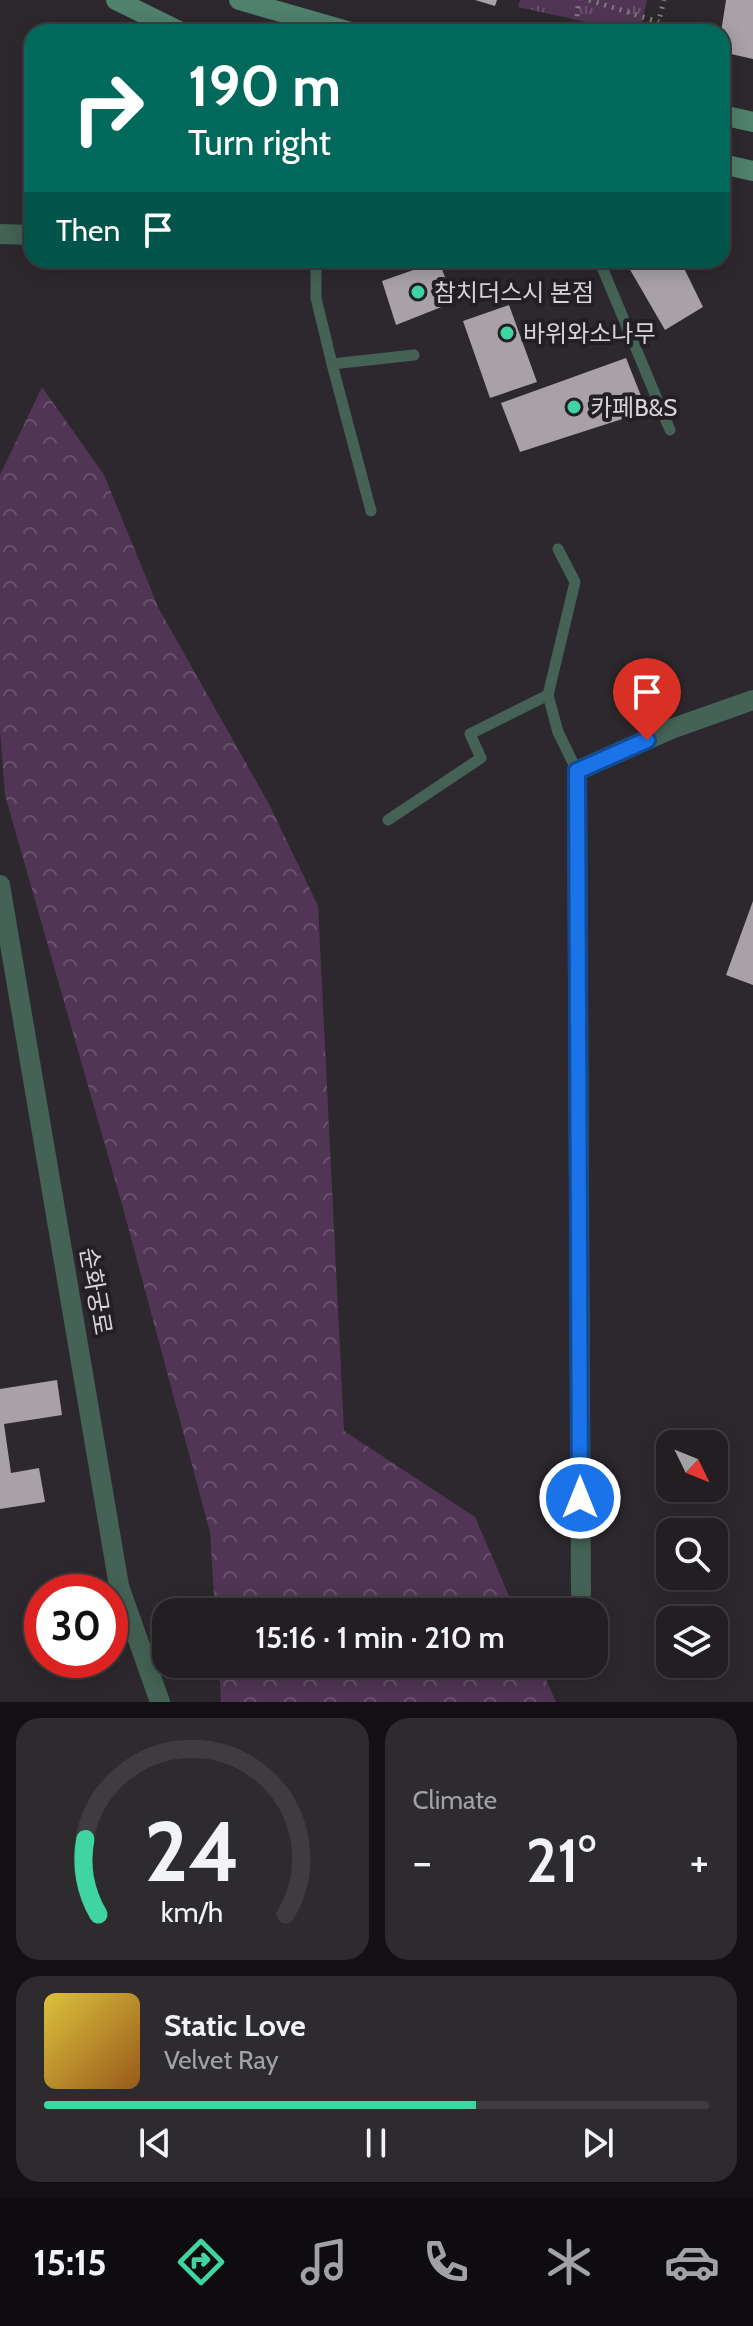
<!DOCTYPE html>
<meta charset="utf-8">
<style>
:root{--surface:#221e22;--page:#2e2b2f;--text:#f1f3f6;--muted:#a2a2a5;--line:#3f3c40;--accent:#3fd4a2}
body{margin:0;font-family:Cabin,"Noto Sans KR",sans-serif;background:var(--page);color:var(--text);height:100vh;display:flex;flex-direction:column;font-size:30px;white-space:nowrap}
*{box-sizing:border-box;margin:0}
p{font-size:26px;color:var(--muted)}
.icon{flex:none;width:44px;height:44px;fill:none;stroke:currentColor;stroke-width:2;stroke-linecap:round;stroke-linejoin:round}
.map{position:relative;height:1702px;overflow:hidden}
.details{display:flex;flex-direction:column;gap:16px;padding:16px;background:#131013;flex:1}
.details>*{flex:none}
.hud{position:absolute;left:24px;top:24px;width:706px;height:244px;border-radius:24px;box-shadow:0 4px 20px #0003,0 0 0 2px var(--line);background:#00695c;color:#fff;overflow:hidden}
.needle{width:52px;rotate:133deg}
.tools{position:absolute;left:656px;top:1430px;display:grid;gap:16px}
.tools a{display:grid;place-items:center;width:72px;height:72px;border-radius:16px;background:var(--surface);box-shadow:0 4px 20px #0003,0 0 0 2px var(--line);font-size:40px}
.speed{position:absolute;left:24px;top:1574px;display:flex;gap:16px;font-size:40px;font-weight:700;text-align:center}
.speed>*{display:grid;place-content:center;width:104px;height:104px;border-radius:50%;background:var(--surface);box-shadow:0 4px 20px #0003,0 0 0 2px var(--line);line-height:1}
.speed .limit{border:12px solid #d22;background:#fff;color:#111}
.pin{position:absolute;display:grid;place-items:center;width:68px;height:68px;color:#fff;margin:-82px -34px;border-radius:50% 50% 50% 0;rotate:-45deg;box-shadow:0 0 8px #0007}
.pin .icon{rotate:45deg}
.me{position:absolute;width:88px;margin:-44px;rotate:0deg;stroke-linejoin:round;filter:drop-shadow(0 0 6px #0008)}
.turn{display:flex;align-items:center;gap:28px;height:168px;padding:0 32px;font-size:36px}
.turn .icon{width:104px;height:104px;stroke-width:2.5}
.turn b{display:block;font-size:56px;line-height:68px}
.then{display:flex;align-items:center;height:76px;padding:0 32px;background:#0003;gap:16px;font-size:30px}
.big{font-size:60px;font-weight:600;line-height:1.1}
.details .card{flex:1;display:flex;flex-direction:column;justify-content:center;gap:12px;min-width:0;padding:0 28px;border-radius:24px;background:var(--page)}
.details .dial{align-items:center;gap:0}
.dial svg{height:208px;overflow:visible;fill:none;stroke:var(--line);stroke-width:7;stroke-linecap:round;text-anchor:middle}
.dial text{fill:var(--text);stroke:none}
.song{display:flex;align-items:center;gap:24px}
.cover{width:96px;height:96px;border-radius:12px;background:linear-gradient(135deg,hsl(50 70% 55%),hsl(30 70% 35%))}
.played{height:8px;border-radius:4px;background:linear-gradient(90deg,var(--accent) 65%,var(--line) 65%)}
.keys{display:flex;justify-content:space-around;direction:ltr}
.heat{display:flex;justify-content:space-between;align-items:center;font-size:44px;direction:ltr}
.details .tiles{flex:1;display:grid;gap:16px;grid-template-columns:1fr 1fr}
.card:last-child{grid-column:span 2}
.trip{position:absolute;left:152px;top:1598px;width:456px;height:80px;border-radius:24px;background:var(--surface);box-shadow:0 4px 20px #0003,0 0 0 2px var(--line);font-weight:600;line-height:80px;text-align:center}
.menu{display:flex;height:128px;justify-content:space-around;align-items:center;background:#0e0c0e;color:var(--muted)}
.menu .icon{width:56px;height:56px}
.menu .selected{color:var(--accent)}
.menu b{font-size:36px;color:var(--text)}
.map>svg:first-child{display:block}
.grass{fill:url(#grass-tufts)}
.forest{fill:url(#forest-crowns)}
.building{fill:#a8a2a8}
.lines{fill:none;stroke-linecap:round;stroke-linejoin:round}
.path{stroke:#7f7b7f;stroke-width:5;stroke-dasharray:2 6;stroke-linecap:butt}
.lane{stroke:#446255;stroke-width:11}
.street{stroke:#446255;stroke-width:20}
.secondary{stroke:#50816d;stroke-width:20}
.route-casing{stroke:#114b97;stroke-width:20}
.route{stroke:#1a73e8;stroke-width:14}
.poi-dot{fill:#3fd4a2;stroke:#231f24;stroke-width:3}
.labels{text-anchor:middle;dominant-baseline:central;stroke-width:8;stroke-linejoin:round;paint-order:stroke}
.poi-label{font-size:24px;fill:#d7d4d7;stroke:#231f24;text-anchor:start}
.street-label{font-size:24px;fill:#d7d4d7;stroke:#231f24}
</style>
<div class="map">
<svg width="753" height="1702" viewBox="0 0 753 1702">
<defs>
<pattern id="grass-tufts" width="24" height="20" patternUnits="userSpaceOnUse" patternTransform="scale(2)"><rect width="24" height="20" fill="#503654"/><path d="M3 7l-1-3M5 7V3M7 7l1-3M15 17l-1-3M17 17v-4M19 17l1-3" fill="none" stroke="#68526c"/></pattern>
<pattern id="forest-crowns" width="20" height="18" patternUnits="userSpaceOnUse" patternTransform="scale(2)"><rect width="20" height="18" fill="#503654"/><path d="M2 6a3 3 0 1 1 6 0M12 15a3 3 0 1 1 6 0" fill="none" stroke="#68526c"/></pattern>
</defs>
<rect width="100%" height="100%" fill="#2d282d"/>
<polygon class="grass" points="520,0 647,0 640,32 632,32 518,7"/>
<g class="forest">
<polygon points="42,387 104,475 159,609 269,804 318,906 344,1431 475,1517 516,1612 215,1612 210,1532 123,1208 5,795 0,730 0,475"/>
<polygon points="219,1664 539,1664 556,1702 221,1702"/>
</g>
<g class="building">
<polygon points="475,0 497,0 495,6"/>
<polygon points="726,0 753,0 753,59 722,52 721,32"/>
<polygon points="628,260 680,260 703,307 665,330 625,261"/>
<polygon points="439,261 454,302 396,325 382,281"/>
<polygon points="509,305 537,382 490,398 463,321"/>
<polygon points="626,358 647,411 520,452 501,403"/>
<polygon points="753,901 753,985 726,975"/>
<polygon points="57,1380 62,1415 4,1424 11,1473 39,1468 45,1502 0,1509 0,1389"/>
</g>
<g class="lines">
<g class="path">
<polyline points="589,0 659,22"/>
<polyline points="575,32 579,0"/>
<polyline points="656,32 664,0"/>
</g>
<g class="lane">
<polyline points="316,260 316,298 332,364 414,355"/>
<polyline points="599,260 670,430"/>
<polyline points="332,364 371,511"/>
<polyline points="558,549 575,582 548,695 558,732 577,771"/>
<polyline points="388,820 481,758 470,734 548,695"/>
</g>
<g class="street">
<polyline points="0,234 32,235"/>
<polyline points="0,885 119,1586 160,1702"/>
<polyline points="581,1593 577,771 671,729 753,700"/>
</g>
<g class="secondary">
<polyline points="116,0 181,32"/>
<polyline points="239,0 351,32"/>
<polyline points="722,115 753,122"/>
<polyline points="722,164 753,171"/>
</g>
</g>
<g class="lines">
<defs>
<polyline id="route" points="580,1498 577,771 647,740"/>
</defs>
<use href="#route" class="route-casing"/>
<use href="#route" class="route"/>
</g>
<g class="poi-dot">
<circle cx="418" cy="292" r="8"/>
<circle cx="507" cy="333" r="8"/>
<circle cx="574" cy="407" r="8"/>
</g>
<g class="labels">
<g class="poi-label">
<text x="434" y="292">참치더스시 본점</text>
<text x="523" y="333">바위와소나무</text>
<text x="590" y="407">카페B&amp;S</text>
</g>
<g class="street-label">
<text transform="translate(96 1291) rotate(80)">순화궁로</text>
</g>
</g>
</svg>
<div class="tools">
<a><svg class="needle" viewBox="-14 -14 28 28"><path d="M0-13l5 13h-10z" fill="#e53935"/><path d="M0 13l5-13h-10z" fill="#a2a2a5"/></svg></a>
<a><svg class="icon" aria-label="search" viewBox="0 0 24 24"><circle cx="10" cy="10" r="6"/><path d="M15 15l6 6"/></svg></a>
<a><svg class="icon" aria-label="layers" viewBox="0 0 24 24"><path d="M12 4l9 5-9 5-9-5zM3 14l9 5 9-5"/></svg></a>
</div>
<div class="speed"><div class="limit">30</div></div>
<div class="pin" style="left:647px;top:740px;background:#d93025"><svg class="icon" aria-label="arrive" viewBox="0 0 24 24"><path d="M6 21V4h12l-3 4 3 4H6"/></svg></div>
<svg class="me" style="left:580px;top:1498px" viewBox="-20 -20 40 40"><circle r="17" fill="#1a73e8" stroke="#fff" stroke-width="3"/><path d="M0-11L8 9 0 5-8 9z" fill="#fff"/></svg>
<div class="trip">15:16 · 1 min · 210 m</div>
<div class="hud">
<div class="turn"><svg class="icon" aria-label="right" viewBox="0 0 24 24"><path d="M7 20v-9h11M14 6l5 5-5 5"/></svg><div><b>190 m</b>Turn right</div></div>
<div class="then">Then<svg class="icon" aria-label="arrive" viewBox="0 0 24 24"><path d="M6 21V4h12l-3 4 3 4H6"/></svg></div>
</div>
</div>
<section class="details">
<div class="tiles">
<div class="card dial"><svg viewBox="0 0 100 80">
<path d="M14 69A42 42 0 1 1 86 69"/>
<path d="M14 69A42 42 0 0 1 9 40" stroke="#3fd4a2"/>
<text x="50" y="56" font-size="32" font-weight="700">24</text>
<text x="50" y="72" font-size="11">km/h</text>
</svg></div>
<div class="card"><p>Climate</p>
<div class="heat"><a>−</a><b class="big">21°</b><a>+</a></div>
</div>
<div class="card">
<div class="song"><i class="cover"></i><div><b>Static Love</b><p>Velvet Ray</p></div></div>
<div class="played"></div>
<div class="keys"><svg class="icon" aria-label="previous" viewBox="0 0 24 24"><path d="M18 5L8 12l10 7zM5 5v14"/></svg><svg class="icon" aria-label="pause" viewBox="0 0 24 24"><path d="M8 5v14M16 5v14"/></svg><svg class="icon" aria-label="next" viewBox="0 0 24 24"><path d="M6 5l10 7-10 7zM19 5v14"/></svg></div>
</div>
</div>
</section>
<nav class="menu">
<b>15:15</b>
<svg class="icon selected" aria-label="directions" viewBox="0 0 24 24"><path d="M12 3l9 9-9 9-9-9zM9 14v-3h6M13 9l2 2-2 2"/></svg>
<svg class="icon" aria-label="music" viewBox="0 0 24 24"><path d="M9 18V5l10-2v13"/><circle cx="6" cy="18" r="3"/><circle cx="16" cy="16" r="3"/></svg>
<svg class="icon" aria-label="phone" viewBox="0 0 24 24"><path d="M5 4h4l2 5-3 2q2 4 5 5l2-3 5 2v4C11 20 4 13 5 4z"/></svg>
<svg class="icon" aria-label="climate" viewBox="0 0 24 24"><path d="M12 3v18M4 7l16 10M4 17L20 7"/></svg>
<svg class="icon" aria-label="car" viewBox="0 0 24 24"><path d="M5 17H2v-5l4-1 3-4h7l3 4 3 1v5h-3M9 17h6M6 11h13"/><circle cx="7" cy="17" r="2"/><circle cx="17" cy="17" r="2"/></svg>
</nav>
